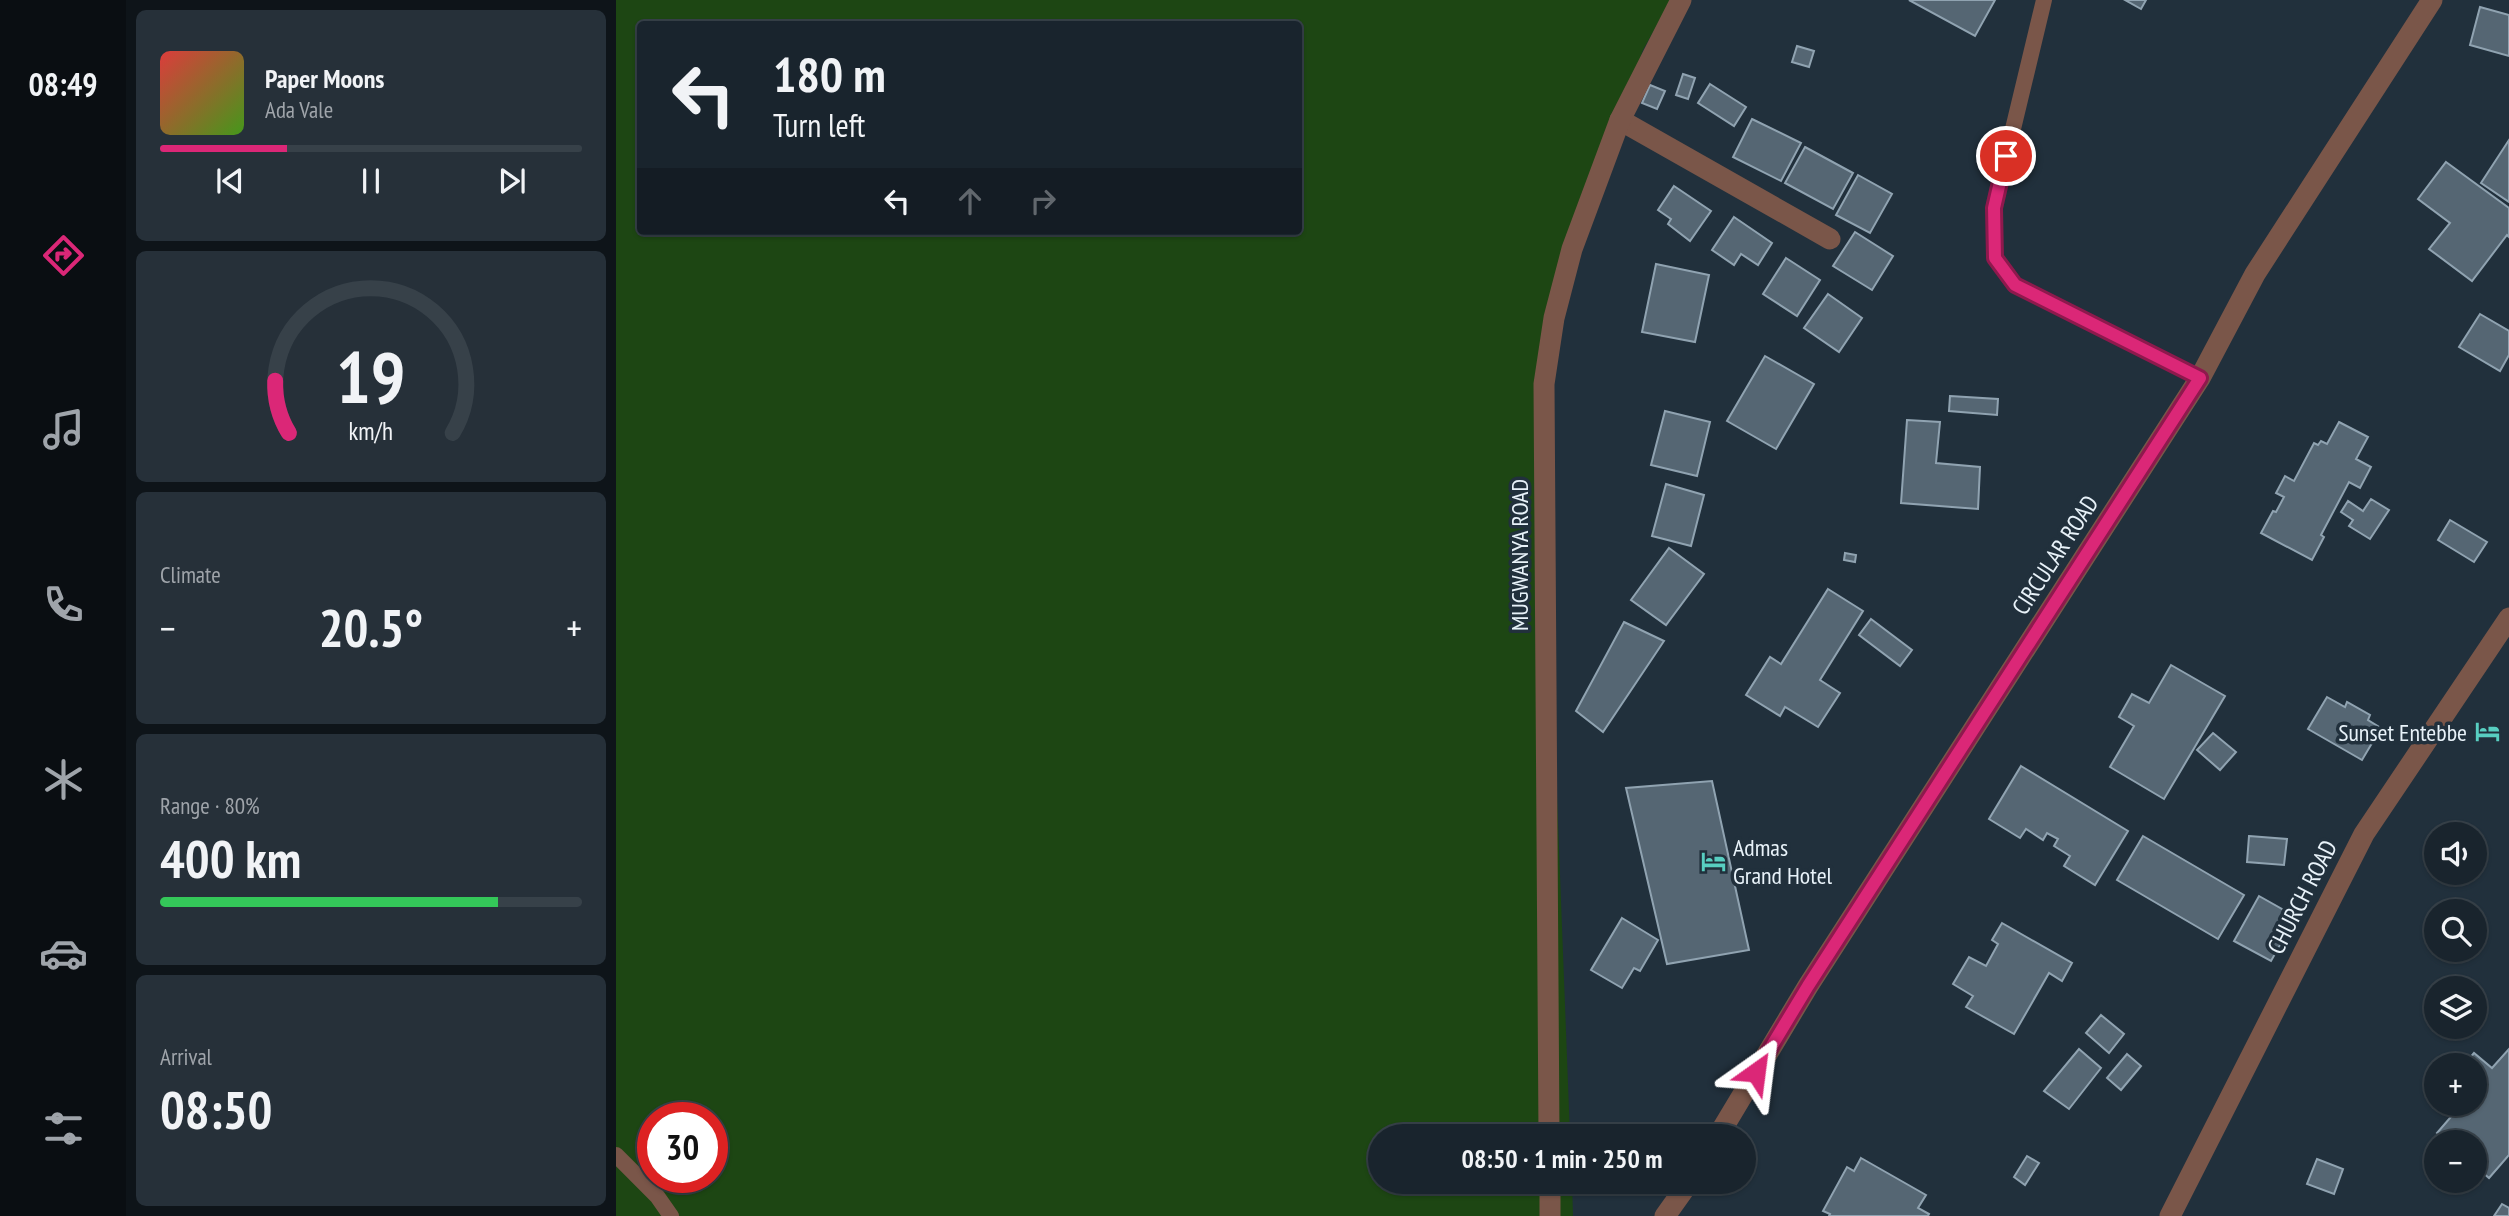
<!DOCTYPE html>
<meta charset="utf-8">
<style>
:root{--surface:#19242d;--page:#263039;--text:#f1f3f6;--muted:#9fa4aa;--line:#374149;--accent:#db2777}
body{margin:0;font-family:"PT Sans Narrow",sans-serif;background:var(--page);color:var(--text);height:100vh;display:flex;flex-direction:column;font-size:26px;white-space:nowrap}
*{box-sizing:border-box;margin:0}
p{font-size:23px;color:var(--muted)}
.icon{flex:none;width:38px;height:38px;fill:none;stroke:currentColor;stroke-width:2;stroke-linecap:round;stroke-linejoin:round}
.map{position:relative;flex:1;overflow:hidden}
.panel{display:flex;flex-direction:column;gap:10px;padding:10px;background:#0e1419;width:490px}
.panel>*{flex:none}
.banner{position:absolute;left:21px;top:21px;width:665px;height:214px;border-radius:7px;box-shadow:0 2px 5px #0004,0 0 0 2px var(--line);background:#19242d;color:var(--text);overflow:hidden}
.fabs{position:absolute;left:1808px;top:822px;display:grid;gap:14px}
.fabs a{display:grid;place-items:center;width:63px;height:63px;border-radius:50%;background:var(--surface);box-shadow:0 2px 5px #0004,0 0 0 2px var(--line);font-size:35px}
.speed{position:absolute;left:21px;top:1102px;display:flex;gap:14px;font-size:35px;font-weight:700;text-align:center}
.speed>*{display:grid;place-content:center;width:91px;height:91px;border-radius:50%;background:var(--surface);box-shadow:0 2px 5px #0004,0 0 0 2px var(--line);line-height:1}
.speed .limit{border:10px solid #d22;background:#fff;color:#111}
.pin{position:absolute;display:grid;place-items:center;width:60px;height:60px;color:#fff;margin:-30px;border:4px solid #fff;border-radius:50%;box-shadow:0 2px 7px #0007}
.me{position:absolute;width:77px;margin:-38px;rotate:31deg;stroke-linejoin:round;filter:drop-shadow(0 0 5px #0008)}
.turn{display:flex;align-items:center;gap:24px;height:147px;padding:0 21px;font-size:32px}
.turn .icon{width:91px;height:91px;stroke-width:2.5}
.turn b{display:block;font-size:49px;line-height:60px}
.lanes{display:flex;align-items:center;height:66px;padding:0 21px;background:#0003;justify-content:center;gap:35px;direction:ltr}
.lanes .off{opacity:.35}
.big{font-size:52px;font-weight:700;line-height:1.1}
.panel .widget{flex:1;display:flex;flex-direction:column;justify-content:center;gap:10px;min-width:0;padding:0 24px;border-radius:10px;background:var(--page)}
.panel .dial{align-items:center;gap:0}
.dial svg{height:182px;overflow:visible;fill:none;stroke:var(--line);stroke-width:7;stroke-linecap:round;text-anchor:middle}
.dial text{fill:var(--text);stroke:none}
.song{display:flex;align-items:center;gap:21px}
.cover{width:84px;height:84px;border-radius:10px;background:linear-gradient(135deg,hsl(0 70% 55%),hsl(100 70% 35%))}
.played{height:7px;border-radius:4px;background:linear-gradient(90deg,var(--accent) 30%,var(--line) 30%)}
.keys{display:flex;justify-content:space-around;direction:ltr}
.heat{display:flex;justify-content:space-between;align-items:center;font-size:38px;direction:ltr}
.charge{height:10px;border-radius:5px;background:linear-gradient(90deg,#34c759 80%,var(--line) 0)}
.trip{position:absolute;left:752px;top:1124px;width:388px;height:70px;border-radius:35px;background:var(--surface);box-shadow:0 2px 5px #0004,0 0 0 2px var(--line);font-weight:700;line-height:70px;text-align:center}
main{display:flex;flex:1;min-height:0}
.dock{display:flex;flex-direction:column;width:126px;justify-content:space-around;align-items:center;background:#0a0e12;color:var(--muted)}
.dock .icon{width:49px;height:49px}
.dock .active{color:var(--accent)}
.dock b{font-size:32px;color:var(--text)}
.map>svg:first-child{display:block}
.green{fill:#1d4613;fill-rule:evenodd}
.building{fill:#556673;stroke:#90a3b1;stroke-width:2}
.lines{fill:none;stroke-linecap:round;stroke-linejoin:round}
.service{stroke:#7a5649;stroke-width:16}
.minor{stroke:#7a5649;stroke-width:21}
.tertiary{stroke:#7a5649;stroke-width:21}
.route-casing{stroke:#8e194d;stroke-width:18}
.route{stroke:#db2777;stroke-width:12}
.labels{text-anchor:middle;dominant-baseline:central;stroke-width:7;stroke-linejoin:round;paint-order:stroke}
.street-label{font-size:24px;fill:#e8f2f9;stroke:#21303c}
.poi-label{font-size:24px;fill:#e8f2f9;stroke:#21303c;text-anchor:end}
</style>
<main>
<nav class="dock">
<b>08:49</b>
<svg class="icon active" aria-label="directions" viewBox="0 0 24 24"><path d="M12 3l9 9-9 9-9-9zM9 14v-3h6M13 9l2 2-2 2"/></svg>
<svg class="icon" aria-label="music" viewBox="0 0 24 24"><path d="M9 18V5l10-2v13"/><circle cx="6" cy="18" r="3"/><circle cx="16" cy="16" r="3"/></svg>
<svg class="icon" aria-label="phone" viewBox="0 0 24 24"><path d="M5 4h4l2 5-3 2q2 4 5 5l2-3 5 2v4C11 20 4 13 5 4z"/></svg>
<svg class="icon" aria-label="climate" viewBox="0 0 24 24"><path d="M12 3v18M4 7l16 10M4 17L20 7"/></svg>
<svg class="icon" aria-label="car" viewBox="0 0 24 24"><path d="M5 17H2v-5l4-1 3-4h7l3 4 3 1v5h-3M9 17h6M6 11h13"/><circle cx="7" cy="17" r="2"/><circle cx="17" cy="17" r="2"/></svg>
<svg class="icon" aria-label="filters" viewBox="0 0 24 24"><path d="M4 7h16M4 17h16"/><circle cx="9" cy="7" r="2"/><circle cx="15" cy="17" r="2"/></svg>
</nav>
<section class="panel">
<div class="widget">
<div class="song"><i class="cover"></i><div><b>Paper Moons</b><p>Ada Vale</p></div></div>
<div class="played"></div>
<div class="keys"><svg class="icon" aria-label="previous" viewBox="0 0 24 24"><path d="M18 5L8 12l10 7zM5 5v14"/></svg><svg class="icon" aria-label="pause" viewBox="0 0 24 24"><path d="M8 5v14M16 5v14"/></svg><svg class="icon" aria-label="next" viewBox="0 0 24 24"><path d="M6 5l10 7-10 7zM19 5v14"/></svg></div>
</div>
<div class="widget dial"><svg viewBox="0 0 100 80">
<path d="M14 69A42 42 0 1 1 86 69"/>
<path d="M14 69A42 42 0 0 1 8 46" stroke="#db2777"/>
<text x="50" y="56" font-size="32" font-weight="700">19</text>
<text x="50" y="72" font-size="11">km/h</text>
</svg></div>
<div class="widget"><p>Climate</p>
<div class="heat"><a>−</a><b class="big">20.5°</b><a>+</a></div>
</div>
<div class="widget"><p>Range · 80%</p><b class="big">400 km</b><div class="charge"></div></div>
<div class="widget"><p>Arrival</p><b class="big">08:50</b></div>
</section>
<div class="map">
<svg width="1893" height="1216" viewBox="0 0 1893 1216">
<rect width="100%" height="100%" fill="#21303c"/>
<path class="green" d="M 0,0 L 1055,0 L 1027,50 L 924,352 L 954,1136 L 765,1136 L 765,1181 L 956,1181 L 957,1216 L 0,1216 ZM 24,24 L 682,24 L 682,231 L 24,231 ZM 37,1118 L 96,1118 L 96,1178 L 37,1178 Z"/>
<g class="building">
<polygon points="1293,0 1379,0 1359,36"/>
<polygon points="1509,0 1530,0 1525,9"/>
<polygon points="1864,7 1893,15 1893,56 1854,45"/>
<polygon points="1181,46 1198,51 1193,67 1176,62"/>
<polygon points="1067,74 1079,78 1072,99 1060,95"/>
<polygon points="1094,84 1130,107 1118,126 1082,103"/>
<polygon points="1034,85 1049,91 1041,109 1026,103"/>
<polygon points="1136,119 1185,143 1165,181 1117,157"/>
<polygon points="1893,140 1893,202 1865,183"/>
<polygon points="1189,147 1237,173 1217,209 1169,183"/>
<polygon points="1830,162 1893,208 1893,237 1891,235 1856,281 1813,249 1834,223 1802,199"/>
<polygon points="1242,175 1276,194 1254,233 1220,215"/>
<polygon points="1058,186 1095,211 1074,241 1052,224 1055,219 1042,210"/>
<polygon points="1118,217 1156,243 1142,265 1125,254 1118,265 1096,250"/>
<polygon points="1239,232 1277,256 1256,290 1217,266"/>
<polygon points="1170,258 1204,280 1181,316 1147,294"/>
<polygon points="1040,264 1093,275 1079,342 1026,332"/>
<polygon points="1212,294 1246,318 1223,352 1188,328"/>
<polygon points="1864,314 1893,331 1893,355 1884,371 1843,347"/>
<polygon points="1149,356 1198,384 1160,449 1111,421"/>
<polygon points="1334,396 1382,399 1381,415 1333,411"/>
<polygon points="1049,411 1094,422 1081,476 1035,465"/>
<polygon points="1291,420 1324,422 1320,463 1364,467 1362,509 1285,503"/>
<polygon points="1723,422 1752,437 1740,459 1755,467 1744,488 1733,482 1705,535 1708,537 1696,560 1645,533 1657,511 1660,512 1668,497 1660,493 1669,476 1678,481 1698,443 1702,445 1705,441 1711,444"/>
<polygon points="1050,484 1088,495 1075,546 1036,536"/>
<polygon points="1755,499 1773,510 1754,539 1733,526 1737,520 1725,512 1732,501 1747,511"/>
<polygon points="1834,520 1871,542 1858,562 1822,540"/>
<polygon points="1053,548 1088,574 1050,625 1015,600"/>
<polygon points="1229,553 1240,555 1239,562 1228,560"/>
<polygon points="1212,589 1247,611 1204,680 1224,693 1202,727 1169,707 1164,716 1130,695 1154,657 1165,664"/>
<polygon points="1255,619 1296,650 1284,666 1243,635"/>
<polygon points="1008,622 1048,641 987,732 960,711"/>
<polygon points="1555,665 1609,696 1548,799 1494,767 1518,726 1503,717 1516,694 1533,703"/>
<polygon points="1711,697 1729,707 1731,702 1754,715 1752,720 1765,728 1746,760 1692,729"/>
<polygon points="1597,733 1620,752 1604,770 1581,750"/>
<polygon points="1405,766 1512,831 1479,885 1448,866 1454,856 1438,846 1442,839 1431,833 1427,840 1410,829 1404,838 1373,819"/>
<polygon points="1096,781 1133,950 1051,964 1010,788"/>
<polygon points="1527,836 1628,895 1602,939 1501,880"/>
<polygon points="1633,836 1671,839 1668,865 1631,862"/>
<polygon points="1643,896 1680,917 1655,961 1618,941"/>
<polygon points="1006,918 1042,940 1024,971 1018,968 1006,988 975,970"/>
<polygon points="1386,923 1456,963 1446,981 1433,973 1398,1034 1350,1007 1357,996 1337,984 1353,957 1370,966 1382,944 1376,940"/>
<polygon points="1485,1015 1508,1034 1493,1053 1470,1033"/>
<polygon points="1463,1049 1485,1068 1453,1109 1428,1091"/>
<polygon points="1893,1049 1893,1155 1873,1178 1858,1165 1858,1143 1832,1143 1821,1133 1846,1104 1858,1104 1858,1066 1847,1066 1858,1053 1876,1068"/>
<polygon points="1511,1054 1525,1066 1505,1090 1491,1078"/>
<polygon points="1411,1156 1423,1163 1409,1185 1398,1177"/>
<polygon points="1245,1158 1310,1195 1302,1208 1313,1214 1312,1216 1213,1216 1214,1214 1207,1211 1231,1167 1238,1171"/>
<polygon points="1701,1159 1727,1169 1718,1194 1691,1184"/>
<polygon points="1886,1204 1893,1208 1893,1216 1878,1216"/>
</g>
<g class="lines">
<g class="service">
<polyline points="1428,0 1378,208 1379,258 1399,285 1584,378"/>
<polyline points="0,1155 41,1196 55,1216"/>
</g>
<g class="minor">
<polyline points="1004,120 1214,239"/>
<polyline points="1102,1136 1192,986 1584,378 1639,274 1816,0"/>
<polyline points="1049,1216 1074,1181"/>
<polyline points="1554,1216 1748,834 1893,618"/>
</g>
<g class="tertiary">
<polyline points="933,1136 928,384 938,318 956,249 1004,120 1065,0"/>
<polyline points="934,1181 934,1216"/>
</g>
</g>
<g class="lines">
<defs>
<polyline id="route" points="1140,1072 1192,986 1584,378 1399,285 1379,258 1378,208 1390,156"/>
</defs>
<use href="#route" class="route-casing"/>
<use href="#route" class="route"/>
</g>
<defs>
<symbol id="hotel-bare" viewBox="-9 -9 18 18"><path d="M-6-4.5h1.5V1H6V5H4.5V3h-9V5H-6ZM-4 0a1.8 1.8 0 1 1 3.6 0ZM.5 0V-2.5h3Q6-2.5 6 0Z" fill="#58cec1" stroke="#21303c" stroke-width="2.5" paint-order="stroke"/></symbol>
</defs>
<g fill-rule="evenodd">
<use href="#hotel-bare" x="1854" y="714" width="35" height="35"/>
<use href="#hotel-bare" x="1080" y="844" width="35" height="35"/>
</g>
<g class="labels">
<g class="street-label">
<text transform="translate(903 555) rotate(-90)">MUGWANYA ROAD</text>
<text transform="translate(1439 555) rotate(-57)">CIRCULAR ROAD</text>
<text transform="translate(1686 897) rotate(-63)">CHURCH ROAD</text>
</g>
<g class="poi-label">
<text x="1851" y="732">Sunset Entebbe</text>
<text x="1117" y="847" text-anchor="start">Admas<tspan x="1117" dy="28">Grand Hotel</tspan></text>
</g>
</g>
</svg>
<div class="fabs">
<a><svg class="icon" aria-label="sound" viewBox="0 0 24 24"><path d="M4 9h4l5-4v14l-5-4H4zM17 9q2 3 0 6"/></svg></a>
<a><svg class="icon" aria-label="search" viewBox="0 0 24 24"><circle cx="10" cy="10" r="6"/><path d="M15 15l6 6"/></svg></a>
<a><svg class="icon" aria-label="layers" viewBox="0 0 24 24"><path d="M12 4l9 5-9 5-9-5zM3 14l9 5 9-5"/></svg></a>
<a>+</a>
<a>−</a>
</div>
<div class="speed"><div class="limit">30</div></div>
<div class="pin" style="left:1390px;top:156px;background:#d93025"><svg class="icon" aria-label="arrive" viewBox="0 0 24 24"><path d="M6 21V4h12l-3 4 3 4H6"/></svg></div>
<svg class="me" style="left:1140px;top:1072px" viewBox="-20 -20 40 40"><path d="M0-17L14 15 0 8-14 15z" fill="#db2777" stroke="#fff" stroke-width="4"/></svg>
<div class="trip">08:50 · 1 min · 250 m</div>
<div class="banner">
<div class="turn"><svg class="icon" aria-label="left" viewBox="0 0 24 24"><path d="M17 20v-9H6M10 6l-5 5 5 5"/></svg><div><b>180 m</b>Turn left</div></div>
<div class="lanes"><svg class="icon" aria-label="left" viewBox="0 0 24 24"><path d="M17 20v-9H6M10 6l-5 5 5 5"/></svg><svg class="icon off" aria-label="ahead" viewBox="0 0 24 24"><path d="M12 20V5M6 11l6-6 6 6"/></svg><svg class="icon off" aria-label="right" viewBox="0 0 24 24"><path d="M7 20v-9h11M14 6l5 5-5 5"/></svg></div>
</div>
</div>
</main>
